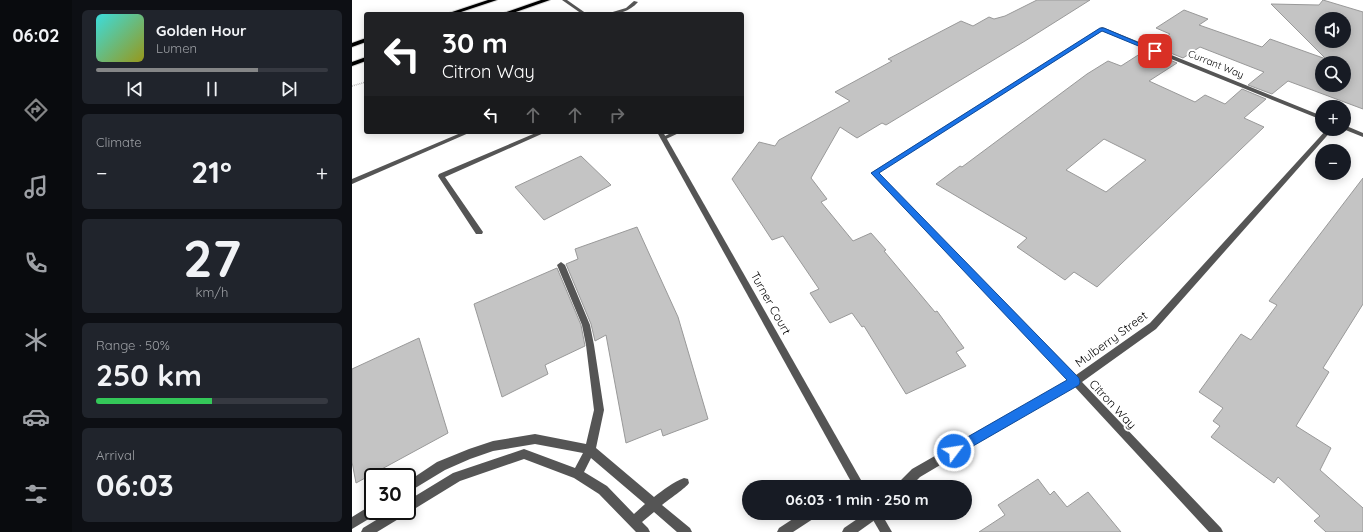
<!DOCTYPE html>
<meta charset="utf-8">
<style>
:root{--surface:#171b24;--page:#20242c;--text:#f1f3f6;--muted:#9ea1a6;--line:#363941;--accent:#858687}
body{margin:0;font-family:Quicksand,sans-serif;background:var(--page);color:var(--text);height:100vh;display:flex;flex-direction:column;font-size:15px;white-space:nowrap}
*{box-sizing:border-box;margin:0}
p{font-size:13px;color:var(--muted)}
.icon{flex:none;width:22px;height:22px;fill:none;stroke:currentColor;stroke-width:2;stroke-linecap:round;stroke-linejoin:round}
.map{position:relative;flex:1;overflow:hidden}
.side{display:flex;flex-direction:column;gap:10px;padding:10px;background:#0d0f14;width:280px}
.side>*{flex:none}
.top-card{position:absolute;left:12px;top:12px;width:380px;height:122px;border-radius:4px;box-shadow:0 2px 10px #0003;background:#202124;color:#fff;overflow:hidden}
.fabs{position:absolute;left:963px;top:12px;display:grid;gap:8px}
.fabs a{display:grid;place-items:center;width:36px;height:36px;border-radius:50%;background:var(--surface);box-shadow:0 2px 10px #0003;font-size:20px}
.speed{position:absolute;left:12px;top:468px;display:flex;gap:8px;font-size:20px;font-weight:700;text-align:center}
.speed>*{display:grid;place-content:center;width:52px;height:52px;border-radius:50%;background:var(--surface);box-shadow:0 2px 10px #0003;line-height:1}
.speed .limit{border:2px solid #111;border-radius:6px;background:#fff;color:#111}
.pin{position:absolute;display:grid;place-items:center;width:34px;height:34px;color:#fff;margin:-17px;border-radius:8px;box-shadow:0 2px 6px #0006}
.me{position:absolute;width:44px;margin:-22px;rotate:59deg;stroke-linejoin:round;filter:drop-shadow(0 0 3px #0008)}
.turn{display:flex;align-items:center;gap:14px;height:84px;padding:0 12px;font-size:18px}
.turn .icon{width:52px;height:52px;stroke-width:2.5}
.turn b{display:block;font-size:28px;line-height:34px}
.lanes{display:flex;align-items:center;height:38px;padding:0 12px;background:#0003;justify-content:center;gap:20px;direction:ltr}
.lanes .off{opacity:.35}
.big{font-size:30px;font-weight:800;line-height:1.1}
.side .tile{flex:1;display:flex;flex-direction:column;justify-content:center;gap:6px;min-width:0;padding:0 14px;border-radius:6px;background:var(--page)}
.side .dial{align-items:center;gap:0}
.dial b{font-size:52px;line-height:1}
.song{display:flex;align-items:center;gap:12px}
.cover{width:48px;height:48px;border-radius:6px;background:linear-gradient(135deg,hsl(180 70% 55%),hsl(60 70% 35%))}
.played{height:4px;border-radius:2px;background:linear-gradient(90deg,var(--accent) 70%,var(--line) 70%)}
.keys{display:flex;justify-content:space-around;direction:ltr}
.heat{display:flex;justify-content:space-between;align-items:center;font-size:22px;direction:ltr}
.charge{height:6px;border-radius:3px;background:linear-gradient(90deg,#34c759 50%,var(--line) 0)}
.trip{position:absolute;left:390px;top:480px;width:230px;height:40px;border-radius:20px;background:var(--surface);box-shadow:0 2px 10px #0003;font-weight:800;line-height:40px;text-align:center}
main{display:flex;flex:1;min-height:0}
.dock{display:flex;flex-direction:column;width:72px;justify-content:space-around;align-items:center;background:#090b0e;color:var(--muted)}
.dock .icon{width:28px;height:28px}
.dock .selected{color:var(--accent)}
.dock b{font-size:18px;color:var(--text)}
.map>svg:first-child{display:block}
.building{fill:#c4c4c4;stroke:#999;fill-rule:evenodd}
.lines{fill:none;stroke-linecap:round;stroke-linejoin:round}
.primary-casing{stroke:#dbdbdb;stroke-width:2}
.path{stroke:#777;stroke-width:1.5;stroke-dasharray:0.5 1.5;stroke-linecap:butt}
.service{fill:#555;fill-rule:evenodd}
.minor{fill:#555;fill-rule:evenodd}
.tertiary{fill:#555;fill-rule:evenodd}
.primary{fill:#000;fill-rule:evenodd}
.route{fill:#1a73e8;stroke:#114b97}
.labels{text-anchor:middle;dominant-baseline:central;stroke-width:4;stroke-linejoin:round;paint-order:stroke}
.far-street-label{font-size:10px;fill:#000;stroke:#fff}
.street-label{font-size:12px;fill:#000;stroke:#fff}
</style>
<main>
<nav class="dock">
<b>06:02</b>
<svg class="icon selected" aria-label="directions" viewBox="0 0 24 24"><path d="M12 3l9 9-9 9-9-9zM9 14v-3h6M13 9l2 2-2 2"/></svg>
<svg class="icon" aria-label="music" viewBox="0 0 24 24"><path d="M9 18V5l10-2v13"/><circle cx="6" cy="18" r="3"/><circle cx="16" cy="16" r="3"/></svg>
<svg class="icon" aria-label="phone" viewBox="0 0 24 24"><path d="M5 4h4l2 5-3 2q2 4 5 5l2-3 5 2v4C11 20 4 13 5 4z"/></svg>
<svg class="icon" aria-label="climate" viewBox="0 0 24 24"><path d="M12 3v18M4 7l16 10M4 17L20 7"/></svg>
<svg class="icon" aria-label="car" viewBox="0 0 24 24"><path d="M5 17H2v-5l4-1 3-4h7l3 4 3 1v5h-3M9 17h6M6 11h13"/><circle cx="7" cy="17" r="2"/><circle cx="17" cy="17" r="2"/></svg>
<svg class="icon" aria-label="filters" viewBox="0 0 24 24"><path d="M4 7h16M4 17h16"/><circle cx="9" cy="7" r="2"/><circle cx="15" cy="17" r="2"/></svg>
</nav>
<section class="side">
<div class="tile">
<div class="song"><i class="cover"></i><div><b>Golden Hour</b><p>Lumen</p></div></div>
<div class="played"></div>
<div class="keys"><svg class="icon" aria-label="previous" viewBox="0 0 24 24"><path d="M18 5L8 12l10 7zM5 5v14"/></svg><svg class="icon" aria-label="pause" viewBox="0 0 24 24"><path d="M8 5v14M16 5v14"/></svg><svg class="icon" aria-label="next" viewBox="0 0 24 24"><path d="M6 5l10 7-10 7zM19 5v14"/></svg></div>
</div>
<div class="tile"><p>Climate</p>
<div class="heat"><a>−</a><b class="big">21°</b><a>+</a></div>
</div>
<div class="tile dial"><b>27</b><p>km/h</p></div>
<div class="tile"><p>Range · 50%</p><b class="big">250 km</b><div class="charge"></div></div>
<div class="tile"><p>Arrival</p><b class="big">06:03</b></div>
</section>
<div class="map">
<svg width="1011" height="532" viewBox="0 0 1011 532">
<rect width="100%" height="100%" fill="#fff"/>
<g class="building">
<polygon points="685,0 738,0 673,41 534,125 530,123 505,138 488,127 459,178 475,199 469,202 501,241 519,233 534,250 532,251 583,312 585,311 612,348 604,352 614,366 554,394 512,326 510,327 500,313 478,323 458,293 467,289 431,236 420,240 380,179 407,142 423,146 427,140 498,101 483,92 540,61 536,59 609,21 621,26 637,17 642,19 653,16"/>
<path d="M 971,0 L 1011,12 L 1011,109 L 936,81 L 920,94 L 896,85 L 912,72 L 848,47 L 831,58 L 801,46 L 818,34 L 804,28 L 832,10 L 856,19 L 847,25 L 910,47 L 918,39 L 974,59 L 919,4 L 967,5 ZM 970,19 L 992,19 L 992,41 L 970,41 ZM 970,63 L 992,63 L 992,85 L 970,85 Z"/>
<path d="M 794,50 L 825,63 L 797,81 L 843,102 L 853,95 L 873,104 L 890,89 L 914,99 L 892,118 L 912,127 L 745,287 L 722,272 L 713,280 L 665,247 L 675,238 L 584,184 L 608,166 L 610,167 L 735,74 L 756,61 L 769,66 ZM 752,139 L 794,160 L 754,192 L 714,170 Z"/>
<polygon points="229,156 259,185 192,220 163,187"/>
<polygon points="1011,178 1011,304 971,368 977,372 944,426 979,448 968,470 1011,508 1011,532 974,532 962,521 968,516 926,477 922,483 859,437 868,426 861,421 871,408 847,392 889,334 899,340 925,305 917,301"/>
<polygon points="285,227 326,317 356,419 311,436 309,429 274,443 254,335 243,341 239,324 214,264 226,259 223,249"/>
<polygon points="205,268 229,325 233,346 193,365 196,374 150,397 122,304"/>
<polygon points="67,338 96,433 4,483 0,462 0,369"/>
<polygon points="686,479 698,495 702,491 715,507 736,492 769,532 627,532 653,515 646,505"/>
</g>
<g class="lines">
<defs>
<g id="primary">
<polygon points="136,0 145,0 103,14 94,14"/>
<polygon points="189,0 198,0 158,14 149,14"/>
<polygon points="14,38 14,42 0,47 0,43"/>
<polygon points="14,57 14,61 0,66 0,62"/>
</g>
</defs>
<use href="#primary" class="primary-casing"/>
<polyline class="path" points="0,86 14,82"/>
<g class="service">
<path d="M 282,1 L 286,2 C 277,12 267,14 254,14 L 274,8 Z"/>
<polygon points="111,132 119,132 0,184 0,179"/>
<polygon points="186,132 194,132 93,177 131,232 130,234 124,234 86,176 87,174"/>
<polygon points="321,132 329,132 314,139 310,139 309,138"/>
</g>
<g class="minor">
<polygon points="750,27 970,116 970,120 750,31 526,173 724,375 798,323 975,129 981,129 804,329 730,382 869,528 871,532 857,532 722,386 568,477 558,487 545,487 546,483 560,469 716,380 519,173"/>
<polygon points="992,125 1011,133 1011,137 991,129"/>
<path d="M 209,262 L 213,265 L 238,325 L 242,345 L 252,410 L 244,448 L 302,497 C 311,490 321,482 332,478 L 336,479 L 337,483 C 335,487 316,500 310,505 L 338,528 L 340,532 L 325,532 L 302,512 L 290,522 L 296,528 L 298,532 L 284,532 L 247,494 L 222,478 L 172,459 L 108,481 L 59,511 L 54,512 L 53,515 L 25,532 L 9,532 L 11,528 L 39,511 L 55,511 L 55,501 L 101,473 L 172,449 L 223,468 L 231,453 L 183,444 L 141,451 L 118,459 L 93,470 L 55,493 L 55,482 L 85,462 L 117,449 L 141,441 L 183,434 L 234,444 L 242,410 L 234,345 L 230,325 L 205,265 ZM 239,458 L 293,504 L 282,514 L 255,486 L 232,472 Z"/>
<polygon points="21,504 21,511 26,511 25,514 0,529 0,517"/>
<polygon points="450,513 466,513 464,517 441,532 425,532 427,528"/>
<polygon points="514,513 529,513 527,517 506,532 490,532 492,528"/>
</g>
<g class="tertiary">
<polygon points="210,0 215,0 235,14 230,14"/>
<polygon points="305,132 311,132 513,487 502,487"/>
<polygon points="517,513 529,513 540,532 528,532"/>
</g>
<use href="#primary" class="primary"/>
</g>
<polygon class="route" points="748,28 752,28 806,51 801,52 750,31 527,173 727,378 728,382 727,385 602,457 598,455 596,451 598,447 715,380 519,173"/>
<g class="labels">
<g class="far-street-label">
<text transform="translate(864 64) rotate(22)">Currant Way</text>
</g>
<g class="street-label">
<text transform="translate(419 303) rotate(61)">Turner Court</text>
<text transform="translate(759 339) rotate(-36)">Mulberry Street</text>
<text transform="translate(761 404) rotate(47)">Citron Way</text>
</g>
</g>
</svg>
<div class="fabs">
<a><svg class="icon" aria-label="sound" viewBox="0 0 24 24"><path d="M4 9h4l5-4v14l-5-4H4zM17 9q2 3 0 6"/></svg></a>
<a><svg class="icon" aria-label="search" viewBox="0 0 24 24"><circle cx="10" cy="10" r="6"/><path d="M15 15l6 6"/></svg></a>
<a>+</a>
<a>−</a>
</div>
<div class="speed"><div class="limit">30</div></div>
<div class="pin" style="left:803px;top:51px;background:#d93025"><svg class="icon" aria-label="arrive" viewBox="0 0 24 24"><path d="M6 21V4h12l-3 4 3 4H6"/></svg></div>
<svg class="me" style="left:602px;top:451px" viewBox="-20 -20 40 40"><circle r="17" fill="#1a73e8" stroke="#fff" stroke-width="3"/><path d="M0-11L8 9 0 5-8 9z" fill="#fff"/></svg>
<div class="trip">06:03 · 1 min · 250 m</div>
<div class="top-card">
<div class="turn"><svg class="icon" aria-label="left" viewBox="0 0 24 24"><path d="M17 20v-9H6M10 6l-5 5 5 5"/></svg><div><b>30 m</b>Citron Way</div></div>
<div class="lanes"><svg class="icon" aria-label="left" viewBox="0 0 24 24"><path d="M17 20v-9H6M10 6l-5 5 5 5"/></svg><svg class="icon off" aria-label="ahead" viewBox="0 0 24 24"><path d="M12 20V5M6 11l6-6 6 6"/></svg><svg class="icon off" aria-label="ahead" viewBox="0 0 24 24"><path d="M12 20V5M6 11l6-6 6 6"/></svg><svg class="icon off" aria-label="right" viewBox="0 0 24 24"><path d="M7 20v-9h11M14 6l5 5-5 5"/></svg></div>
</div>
</div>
</main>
